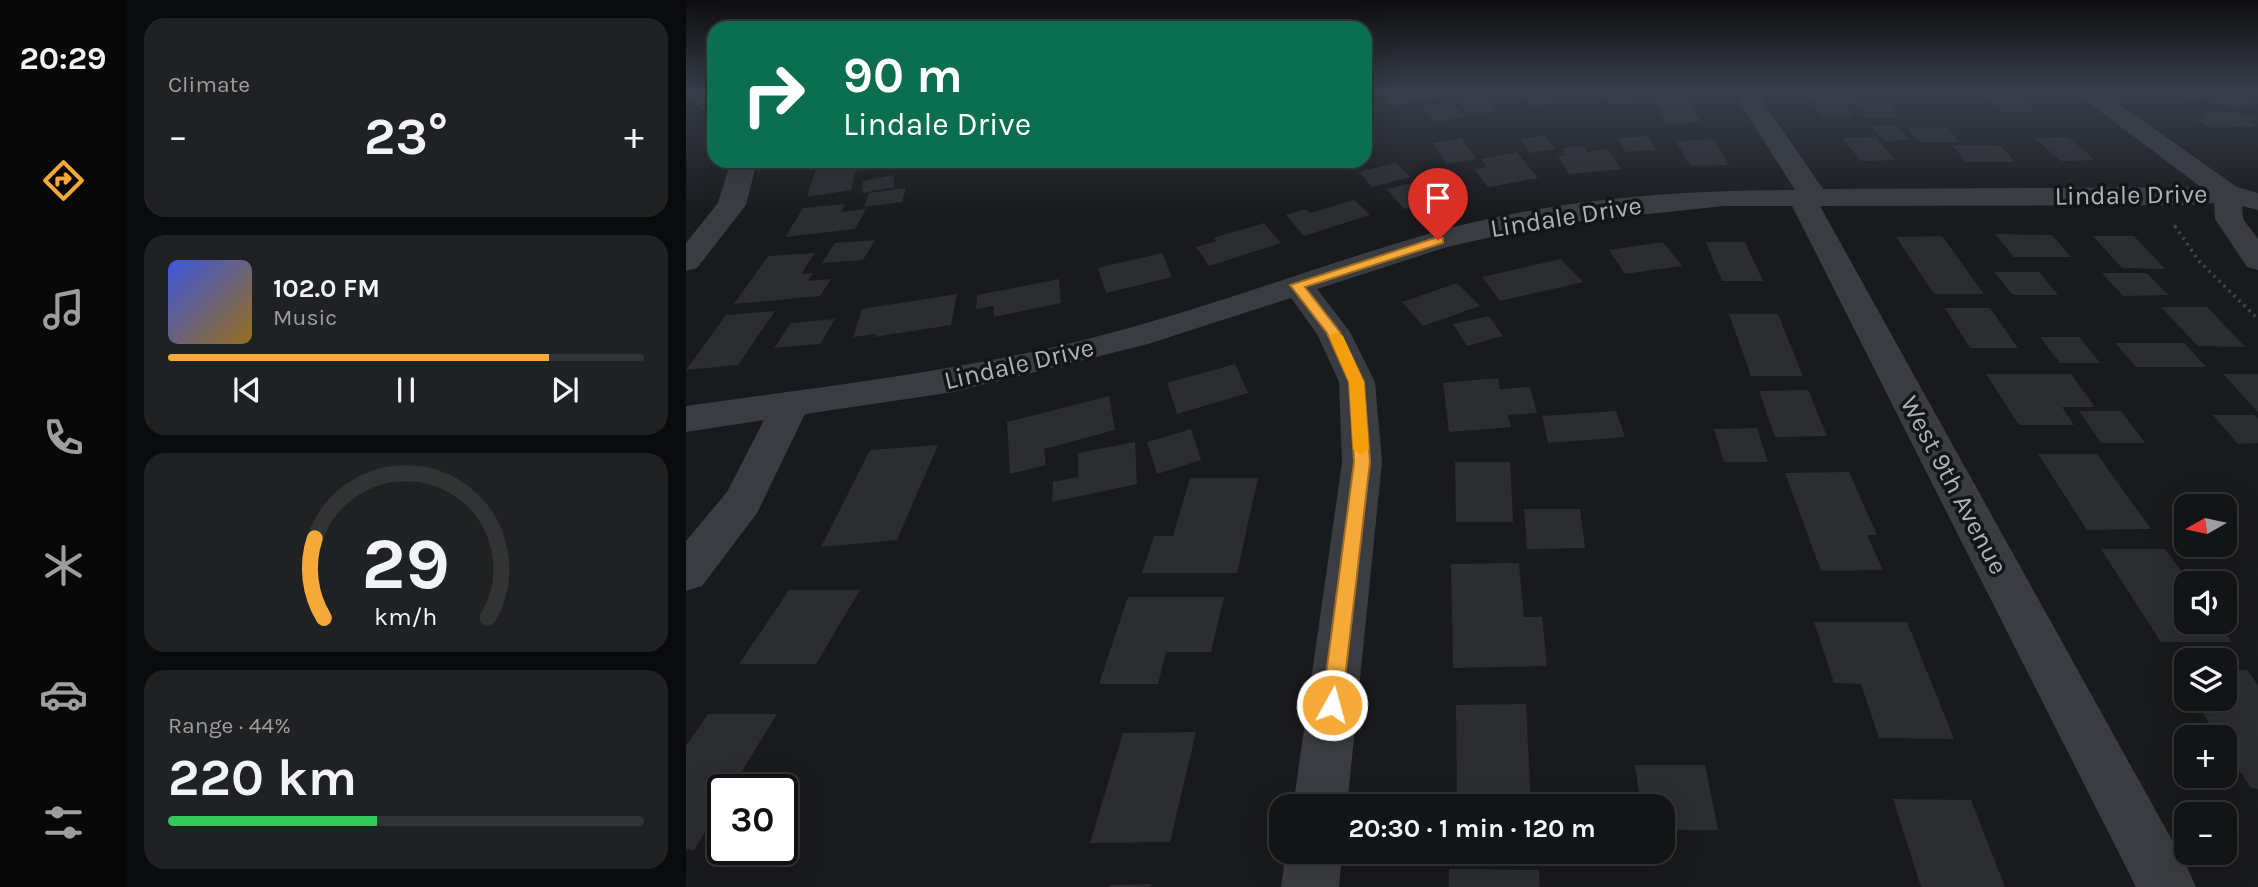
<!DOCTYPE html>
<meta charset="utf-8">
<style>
:root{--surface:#131415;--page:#202122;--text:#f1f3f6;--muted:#9d9ea0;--line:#323334;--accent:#f5a938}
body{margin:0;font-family:Karla,sans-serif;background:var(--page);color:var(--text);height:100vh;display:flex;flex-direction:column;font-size:26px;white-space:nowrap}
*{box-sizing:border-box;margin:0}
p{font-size:23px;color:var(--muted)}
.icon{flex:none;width:38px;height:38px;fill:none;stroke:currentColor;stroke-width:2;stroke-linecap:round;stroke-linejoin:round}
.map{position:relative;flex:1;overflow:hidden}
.drawer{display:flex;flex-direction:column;gap:18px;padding:18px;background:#0a0b0c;width:560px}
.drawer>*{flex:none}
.top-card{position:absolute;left:21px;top:21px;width:665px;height:147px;border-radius:21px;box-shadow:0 7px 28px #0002,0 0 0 2px var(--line);background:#0b6e4f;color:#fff;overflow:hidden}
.needle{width:46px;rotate:261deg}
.fabs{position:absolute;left:1488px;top:494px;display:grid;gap:14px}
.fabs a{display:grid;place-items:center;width:63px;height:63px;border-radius:14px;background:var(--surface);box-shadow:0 7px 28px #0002,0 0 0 2px var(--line);font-size:35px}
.speed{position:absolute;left:21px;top:774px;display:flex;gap:14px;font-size:35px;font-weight:700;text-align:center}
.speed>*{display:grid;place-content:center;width:91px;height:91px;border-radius:50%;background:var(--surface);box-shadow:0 7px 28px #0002,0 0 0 2px var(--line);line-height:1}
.speed .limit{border:4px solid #111;border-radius:10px;background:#fff;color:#111}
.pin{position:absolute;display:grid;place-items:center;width:60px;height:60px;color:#fff;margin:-72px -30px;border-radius:50% 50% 50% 0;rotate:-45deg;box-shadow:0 0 7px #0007}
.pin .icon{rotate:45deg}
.me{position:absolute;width:77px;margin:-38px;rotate:7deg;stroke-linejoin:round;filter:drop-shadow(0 0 5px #0008)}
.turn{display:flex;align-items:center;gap:24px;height:147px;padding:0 21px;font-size:32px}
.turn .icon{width:91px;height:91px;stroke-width:2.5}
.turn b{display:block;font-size:49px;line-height:60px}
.big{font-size:52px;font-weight:700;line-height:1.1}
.drawer .tile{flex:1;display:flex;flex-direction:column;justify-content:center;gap:10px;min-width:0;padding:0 24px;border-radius:21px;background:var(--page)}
.drawer .dial{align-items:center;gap:0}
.dial svg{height:182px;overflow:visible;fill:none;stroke:var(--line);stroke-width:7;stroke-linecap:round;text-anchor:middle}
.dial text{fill:var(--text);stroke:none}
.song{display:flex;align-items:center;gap:21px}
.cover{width:84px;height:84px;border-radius:10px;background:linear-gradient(135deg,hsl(230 70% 55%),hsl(40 70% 35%))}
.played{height:7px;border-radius:4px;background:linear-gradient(90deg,var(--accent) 80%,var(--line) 80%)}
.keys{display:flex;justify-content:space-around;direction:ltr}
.heat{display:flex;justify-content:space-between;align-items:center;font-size:38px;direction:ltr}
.charge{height:10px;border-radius:5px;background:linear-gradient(90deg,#34c759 44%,var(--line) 0)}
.trip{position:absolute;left:583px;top:794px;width:406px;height:70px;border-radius:21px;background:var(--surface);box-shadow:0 7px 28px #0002,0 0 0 2px var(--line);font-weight:700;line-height:70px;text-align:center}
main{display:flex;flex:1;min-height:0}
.menu{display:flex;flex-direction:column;width:126px;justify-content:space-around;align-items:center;background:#080808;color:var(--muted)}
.menu .icon{width:49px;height:49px}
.menu .on{color:var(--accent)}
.menu b{font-size:32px;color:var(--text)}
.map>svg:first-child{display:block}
.building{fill:#2c2d30}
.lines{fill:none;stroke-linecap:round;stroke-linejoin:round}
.path-far1{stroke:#404348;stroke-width:2.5;stroke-dasharray:2.5 3.5;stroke-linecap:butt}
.path{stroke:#404348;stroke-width:3.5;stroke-dasharray:2.5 4.5;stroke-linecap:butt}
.minor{fill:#3a3c41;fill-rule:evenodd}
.route{fill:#f5a938;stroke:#9f6e24;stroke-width:2}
.slow{fill:#f59e0b}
.labels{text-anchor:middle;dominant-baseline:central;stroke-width:7;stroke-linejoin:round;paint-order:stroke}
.street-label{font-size:26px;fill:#acb2bc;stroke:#141517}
</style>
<main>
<nav class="menu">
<b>20:29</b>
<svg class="icon on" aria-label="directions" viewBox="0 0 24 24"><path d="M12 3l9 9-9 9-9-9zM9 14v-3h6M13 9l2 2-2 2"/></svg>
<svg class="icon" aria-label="music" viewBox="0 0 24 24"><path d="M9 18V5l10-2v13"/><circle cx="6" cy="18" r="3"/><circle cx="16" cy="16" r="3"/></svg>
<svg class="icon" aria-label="phone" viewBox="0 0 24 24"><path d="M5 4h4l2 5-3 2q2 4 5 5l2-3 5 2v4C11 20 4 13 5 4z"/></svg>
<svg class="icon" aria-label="climate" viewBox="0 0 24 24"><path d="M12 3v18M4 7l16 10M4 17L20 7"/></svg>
<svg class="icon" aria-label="car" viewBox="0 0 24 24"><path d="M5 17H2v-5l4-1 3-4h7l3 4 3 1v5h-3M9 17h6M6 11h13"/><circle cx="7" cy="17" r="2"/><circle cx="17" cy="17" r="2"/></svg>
<svg class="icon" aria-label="filters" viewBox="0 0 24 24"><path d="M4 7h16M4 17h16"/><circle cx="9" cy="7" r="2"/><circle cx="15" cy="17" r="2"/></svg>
</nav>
<section class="drawer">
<div class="tile"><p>Climate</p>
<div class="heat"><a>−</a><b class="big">23°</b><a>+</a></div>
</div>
<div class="tile">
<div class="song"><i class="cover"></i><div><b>102.0 FM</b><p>Music</p></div></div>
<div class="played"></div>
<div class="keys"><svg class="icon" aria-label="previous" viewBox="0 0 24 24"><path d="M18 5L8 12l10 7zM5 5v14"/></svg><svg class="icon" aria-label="pause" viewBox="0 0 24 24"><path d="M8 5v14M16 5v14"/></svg><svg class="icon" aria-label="next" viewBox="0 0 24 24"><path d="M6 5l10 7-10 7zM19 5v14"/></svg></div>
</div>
<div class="tile dial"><svg viewBox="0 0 100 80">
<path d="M14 69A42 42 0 1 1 86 69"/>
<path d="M14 69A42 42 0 0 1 10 34" stroke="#f5a938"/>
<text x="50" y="56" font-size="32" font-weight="700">29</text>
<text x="50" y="72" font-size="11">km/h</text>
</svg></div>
<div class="tile"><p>Range · 44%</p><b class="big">220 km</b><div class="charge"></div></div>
</section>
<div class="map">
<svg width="1572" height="887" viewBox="0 0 1572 887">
<rect width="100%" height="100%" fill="#191a1c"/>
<g class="building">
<polygon points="712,90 744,90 750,98 705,106 696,93"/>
<polygon points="776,90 808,90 811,94 790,97 786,92 778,93"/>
<polygon points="855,90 864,104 846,106 837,92"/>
<polygon points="1116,90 1148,90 1153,96 1165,96 1171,103 1157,103 1168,116 1137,117"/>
<polygon points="1292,90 1325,90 1349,111 1317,112"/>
<polygon points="1487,90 1511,90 1523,98 1500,99"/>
<polygon points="941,92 947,103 923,104 917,93"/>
<polygon points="1000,97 1015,122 980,124 967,98"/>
<polygon points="798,99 809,111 784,115 773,103"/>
<polygon points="1554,99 1568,107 1544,108 1531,100"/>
<polygon points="1201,103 1213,117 1179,118 1167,104"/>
<polygon points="768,104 780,117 749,122 738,109"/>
<polygon points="1549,111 1554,115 1564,114 1572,119 1562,121 1570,126 1525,128 1511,119 1519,119 1511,113"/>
<polygon points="1210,125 1224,140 1198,141 1185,126"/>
<polygon points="1261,127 1273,142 1233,142 1221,128"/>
<polygon points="859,136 869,149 844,153 835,139"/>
<polygon points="962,136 970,150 939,152 932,138"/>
<polygon points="1190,137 1209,160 1175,161 1156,138"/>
<polygon points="1382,137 1409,160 1375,161 1348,138"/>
<polygon points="775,138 791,159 761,164 747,143"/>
<polygon points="1028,139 1043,165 1004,166 990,141"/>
<polygon points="1266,145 1315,146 1329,162 1280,162"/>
<polygon points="897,146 901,152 922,149 936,169 883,174 872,156 880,155 876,148"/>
<polygon points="831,152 852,178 802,187 788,169 801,167 795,159"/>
<polygon points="163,161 211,161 210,166 169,172 165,190 121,197 131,166"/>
<polygon points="710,163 724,177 686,187 673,172"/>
<polygon points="208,175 208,187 176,193 177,181"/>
<polygon points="753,177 771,196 718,209 701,189"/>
<polygon points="220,188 216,202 178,207 183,193"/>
<polygon points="668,200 684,215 618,236 600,215 620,209 624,213"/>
<polygon points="159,204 155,212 180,209 169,229 99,237 117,208"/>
<polygon points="578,223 595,243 523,266 510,247 530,241 527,238"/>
<polygon points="1309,234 1366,235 1385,257 1328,257"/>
<polygon points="1256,236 1298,294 1248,294 1210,237"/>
<polygon points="1407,236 1448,236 1479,269 1436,268"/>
<polygon points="189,240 177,260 136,263 149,243"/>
<polygon points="977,242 996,266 939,274 923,250"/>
<polygon points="1020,242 1059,242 1077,281 1036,281"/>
<polygon points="129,253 115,274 127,273 122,281 145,279 134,296 48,304 82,256"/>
<polygon points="476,253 486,277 420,293 412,268"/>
<polygon points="875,259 897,282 814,301 796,277"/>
<polygon points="1308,272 1353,272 1372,295 1327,295"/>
<polygon points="1416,273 1460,273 1483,295 1437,296"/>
<polygon points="373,279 375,303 308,317 308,306 290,309 291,295"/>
<polygon points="771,283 794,306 737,326 716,302"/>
<polygon points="271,294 265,325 188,337 190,334 167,337 176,309"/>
<polygon points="1475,307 1521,307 1559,347 1512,346"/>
<polygon points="1259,308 1304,308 1332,348 1284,348"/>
<polygon points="89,311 52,365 0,370 40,315"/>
<polygon points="1043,314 1092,314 1117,376 1065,376"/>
<polygon points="803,316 817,336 781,346 767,324"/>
<polygon points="149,319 134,344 88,348 105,323"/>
<polygon points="1354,337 1393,337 1414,363 1374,363"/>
<polygon points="1429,343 1498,343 1520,367 1450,367"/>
<polygon points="549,364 562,393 491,414 481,383"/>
<polygon points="1300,374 1385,374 1409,407 1376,407 1388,425 1333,425"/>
<polygon points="1537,374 1572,374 1572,412"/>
<polygon points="812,378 814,389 844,387 851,413 822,415 825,427 763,432 757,383"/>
<polygon points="1122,390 1141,436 1089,437 1073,391"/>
<polygon points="423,396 429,430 358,449 360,465 324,474 321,422"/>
<polygon points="930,411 939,437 862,443 856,416"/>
<polygon points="1393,411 1435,411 1459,443 1415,443"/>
<polygon points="1527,415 1569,415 1572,419 1572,443 1552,444"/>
<polygon points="1071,428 1082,462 1038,462 1028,429"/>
<polygon points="505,429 515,460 471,474 461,442"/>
<polygon points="449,442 451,484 366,502 367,482 392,477 392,453"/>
<polygon points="252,445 211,540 135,547 184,450"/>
<polygon points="1352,454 1411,454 1465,529 1401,530"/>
<polygon points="769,462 824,462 827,522 770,522"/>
<polygon points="1163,472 1191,535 1181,535 1197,570 1135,571 1099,473"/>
<polygon points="504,478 572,478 551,573 456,573 468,536 487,536"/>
<polygon points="838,509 894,509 899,548 841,549"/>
<polygon points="1415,549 1479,549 1504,583 1500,583 1500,621 1531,621 1546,642 1475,642"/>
<polygon points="833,563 838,617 856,617 861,666 767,668 765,564"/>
<polygon points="103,590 174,590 130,664 53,664"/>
<polygon points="442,597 538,597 525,652 480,652 472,684 413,684"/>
<polygon points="1128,622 1221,622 1268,739 1193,738 1175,684 1148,683"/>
<polygon points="1538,670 1561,670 1572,685 1572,789 1565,788 1538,747 1538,737 1532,737 1507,698 1538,698"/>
<polygon points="840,704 845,802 771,804 770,705"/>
<polygon points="22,714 91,714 45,789 37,789 37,803 8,850 0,849 0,746"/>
<polygon points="510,732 484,842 404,843 437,733"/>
<polygon points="949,765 1019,765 1032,830 976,830 976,807 955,807"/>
<polygon points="1207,799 1285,800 1319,887 1235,887"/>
<polygon points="763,869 853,870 854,887 763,887"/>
<polygon points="466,884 465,887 423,887 423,885"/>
</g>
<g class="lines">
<polyline class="path-far1" points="1488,225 1490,228"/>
<polyline class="path" points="1489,226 1513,261 1572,319"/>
<g class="minor">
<polygon points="0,90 21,90 28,96 28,114 20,112 0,97"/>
<path d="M 1046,90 L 1069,90 L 1137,189 L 1515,187 L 1386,90 L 1413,90 L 1551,187 L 1572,193 L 1572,210 L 1556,206 L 1557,219 L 1572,239 L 1572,270 L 1561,267 L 1529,219 L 1528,203 L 1501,205 L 1134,206 L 1501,867 L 1510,887 L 1450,887 L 1106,206 L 1038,206 L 859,225 L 761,247 L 631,289 L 664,332 L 689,382 L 696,462 L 661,807 L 607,807 L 656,462 L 653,382 L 631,334 L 605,298 L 462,344 L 268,392 L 119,414 L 71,513 L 16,586 L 0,591 L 0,541 L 41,492 L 78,420 L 0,432 L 0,406 C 148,385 298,369 443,328 C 544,300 641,263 742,234 C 860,200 986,190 1109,190 Z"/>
<polygon points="45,161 71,161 60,205 11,268 0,271 0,243 32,203"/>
<polygon points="600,852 656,852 653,887 595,887"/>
</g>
</g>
<linearGradient id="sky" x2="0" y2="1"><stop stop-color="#0e0e0f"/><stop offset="0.42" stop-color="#383e4b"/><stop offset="1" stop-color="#383e4b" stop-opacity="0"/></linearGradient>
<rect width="1572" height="215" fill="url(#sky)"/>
<polygon class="route" points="752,237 757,238 757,243 619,287 654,332 678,382 684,462 656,705 653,712 646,715 639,712 636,705 668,462 663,382 641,333 604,285"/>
<polygon class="slow" points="650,332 657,336 678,382 683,449 675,455 667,449 663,382 643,336"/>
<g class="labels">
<g class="street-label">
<text transform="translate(1445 195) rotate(-1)">Lindale Drive</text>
<text transform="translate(880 217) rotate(-9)">Lindale Drive</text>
<text transform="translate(333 364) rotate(-13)">Lindale Drive</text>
<text transform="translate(1268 485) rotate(62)">West 9th Avenue</text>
</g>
</g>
</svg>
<div class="fabs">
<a><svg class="needle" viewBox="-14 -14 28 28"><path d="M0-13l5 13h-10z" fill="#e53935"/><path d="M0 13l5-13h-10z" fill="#9d9ea0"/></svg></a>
<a><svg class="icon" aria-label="sound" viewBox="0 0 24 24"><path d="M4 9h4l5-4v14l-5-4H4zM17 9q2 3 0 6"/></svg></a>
<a><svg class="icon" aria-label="layers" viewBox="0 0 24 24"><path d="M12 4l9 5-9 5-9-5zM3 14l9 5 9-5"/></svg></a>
<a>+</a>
<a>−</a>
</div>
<div class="speed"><div class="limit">30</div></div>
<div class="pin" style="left:752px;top:240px;background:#d93025"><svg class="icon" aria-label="arrive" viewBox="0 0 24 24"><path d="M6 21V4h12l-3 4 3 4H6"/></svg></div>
<svg class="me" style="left:646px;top:705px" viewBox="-20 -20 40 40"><circle r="17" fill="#f5a938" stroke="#fff" stroke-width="3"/><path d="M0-11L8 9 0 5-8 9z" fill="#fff"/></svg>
<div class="trip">20:30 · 1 min · 120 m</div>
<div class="top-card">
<div class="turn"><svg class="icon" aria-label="right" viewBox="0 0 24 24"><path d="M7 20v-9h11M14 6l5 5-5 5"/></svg><div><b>90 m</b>Lindale Drive</div></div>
</div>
</div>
</main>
